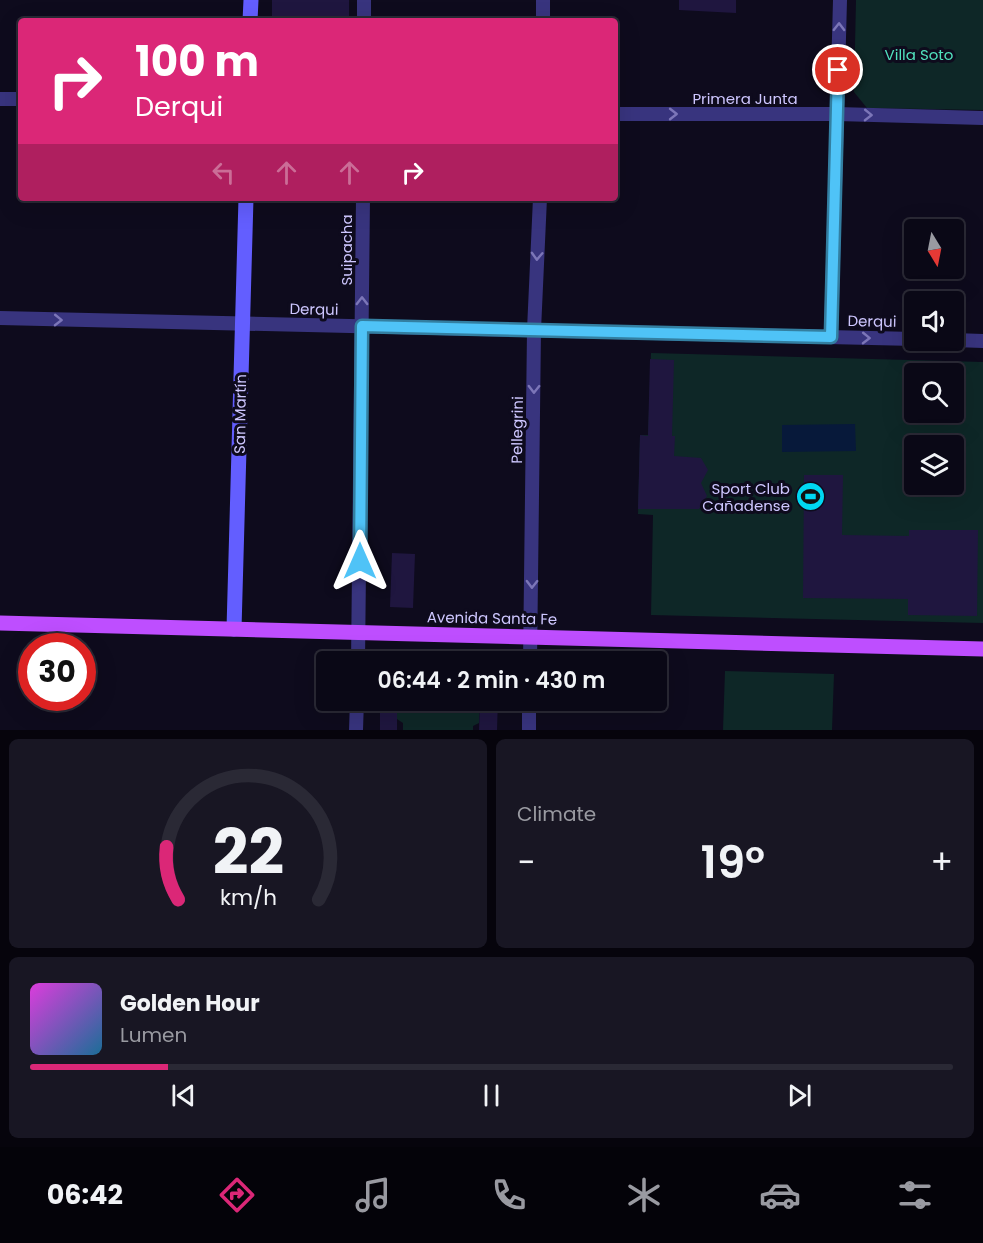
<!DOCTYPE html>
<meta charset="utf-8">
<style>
:root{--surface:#0a0816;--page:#181623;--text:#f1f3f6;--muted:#999aa1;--line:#2a2935;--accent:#db2777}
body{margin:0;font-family:Poppins,sans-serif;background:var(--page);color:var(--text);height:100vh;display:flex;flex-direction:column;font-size:22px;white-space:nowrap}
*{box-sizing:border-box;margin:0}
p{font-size:20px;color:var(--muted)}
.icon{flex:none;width:33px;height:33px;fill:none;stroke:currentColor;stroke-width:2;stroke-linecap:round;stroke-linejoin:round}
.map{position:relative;height:730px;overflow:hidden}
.details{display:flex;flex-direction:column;gap:9px;padding:9px;background:#06040c;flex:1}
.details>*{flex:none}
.hud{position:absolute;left:18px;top:18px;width:600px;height:183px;border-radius:6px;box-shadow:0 6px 24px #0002,0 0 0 2px var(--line);background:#db2777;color:#fff;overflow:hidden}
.needle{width:39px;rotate:170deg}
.fabs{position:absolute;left:904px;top:219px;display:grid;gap:12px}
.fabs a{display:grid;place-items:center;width:60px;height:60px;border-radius:6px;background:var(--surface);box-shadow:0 6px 24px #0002,0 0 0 2px var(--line);font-size:30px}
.speed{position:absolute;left:18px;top:633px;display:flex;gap:12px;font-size:30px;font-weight:700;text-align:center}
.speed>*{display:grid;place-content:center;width:78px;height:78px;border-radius:50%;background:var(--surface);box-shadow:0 6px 24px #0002,0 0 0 2px var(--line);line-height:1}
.speed .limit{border:9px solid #d22;background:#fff;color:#111}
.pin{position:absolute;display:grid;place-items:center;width:51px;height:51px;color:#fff;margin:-26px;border:3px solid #fff;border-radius:50%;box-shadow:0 2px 6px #0007}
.me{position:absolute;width:66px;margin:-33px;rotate:0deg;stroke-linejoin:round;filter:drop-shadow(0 0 4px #0008)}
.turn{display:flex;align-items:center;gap:21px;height:126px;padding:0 18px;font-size:27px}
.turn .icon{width:78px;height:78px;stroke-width:2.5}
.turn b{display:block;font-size:42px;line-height:51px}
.lanes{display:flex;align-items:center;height:57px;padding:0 18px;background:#0003;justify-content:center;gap:30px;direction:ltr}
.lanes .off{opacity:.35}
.big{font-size:45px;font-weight:600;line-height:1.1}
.details .widget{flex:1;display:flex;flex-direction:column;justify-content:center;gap:9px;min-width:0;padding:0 21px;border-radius:9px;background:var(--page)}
.details .dial{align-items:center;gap:0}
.dial svg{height:156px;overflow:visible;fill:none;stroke:var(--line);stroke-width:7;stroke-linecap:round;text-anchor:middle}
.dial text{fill:var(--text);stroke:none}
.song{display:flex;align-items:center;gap:18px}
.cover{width:72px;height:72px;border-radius:9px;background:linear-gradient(135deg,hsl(300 70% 55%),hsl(200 70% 35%))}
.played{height:6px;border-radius:3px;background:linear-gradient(90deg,var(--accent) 15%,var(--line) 15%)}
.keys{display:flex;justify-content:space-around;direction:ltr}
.heat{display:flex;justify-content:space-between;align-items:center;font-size:33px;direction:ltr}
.details .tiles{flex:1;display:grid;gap:9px;grid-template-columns:1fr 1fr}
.widget:last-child{grid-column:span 2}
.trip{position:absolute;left:316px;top:651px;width:351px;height:60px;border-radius:6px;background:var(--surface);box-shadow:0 6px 24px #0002,0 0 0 2px var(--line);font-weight:600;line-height:60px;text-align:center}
.dock{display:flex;height:96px;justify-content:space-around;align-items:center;background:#040309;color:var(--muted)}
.dock .icon{width:42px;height:42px}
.dock .selected{color:var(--accent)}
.dock b{font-size:27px;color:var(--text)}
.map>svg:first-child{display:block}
.green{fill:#0e2727;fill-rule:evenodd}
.water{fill:#07193a}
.building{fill:#1f163f}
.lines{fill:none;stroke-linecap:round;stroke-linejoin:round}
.minor{stroke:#38347e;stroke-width:14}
.secondary{stroke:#635eff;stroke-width:15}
.primary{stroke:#be4eff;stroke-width:15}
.oneway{stroke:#7c76b8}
.route-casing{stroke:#337fa1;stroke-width:15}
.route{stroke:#4fc3f7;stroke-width:10}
.labels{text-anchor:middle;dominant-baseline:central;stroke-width:6;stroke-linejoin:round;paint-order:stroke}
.park-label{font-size:15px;fill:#51e1be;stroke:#0e0b1d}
.street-label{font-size:15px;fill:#cec7ff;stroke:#0e0b1d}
.poi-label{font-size:15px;fill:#cec7ff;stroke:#0e0b1d;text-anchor:end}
</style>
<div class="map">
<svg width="983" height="730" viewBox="0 0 983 730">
<rect width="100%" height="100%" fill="#0e0b1d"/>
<g class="green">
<polygon points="856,0 983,0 983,110 867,108 854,92"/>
<path d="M 651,353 L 983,362 L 983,623 L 651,615 L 653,515 L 638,514 L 640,435 L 648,435 ZM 915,374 L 954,374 L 954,412 L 915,412 ZM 915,446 L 954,446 L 954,484 L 915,484 Z"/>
<polygon points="725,671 834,674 832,730 723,730"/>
<polygon points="397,701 480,701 479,723 473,726 473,730 403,730 403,723 397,719"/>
</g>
<polygon class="water" points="855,424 856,451 782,452 782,425"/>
<g class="building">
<polygon points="272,0 349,0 349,17 340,17 340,21 272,21"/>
<polygon points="679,0 736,0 736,13 679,10"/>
<polygon points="650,359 674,360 672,436 675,436 674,456 701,458 708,470 701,483 707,496 699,509 638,509 640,435 648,436"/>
<polygon points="804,475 843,475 842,535 909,536 909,530 978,530 977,616 908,615 908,599 803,598"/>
<polygon points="392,553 415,554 413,608 390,607"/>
<rect x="380" y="700" width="17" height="30"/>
<polygon points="480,700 498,700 497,730 479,730"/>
</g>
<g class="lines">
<g class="minor">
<polyline points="543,0 543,21"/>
<polyline points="364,21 364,0"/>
<polyline points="0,99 21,99"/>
<polyline points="615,114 837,114 983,118"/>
<polyline points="0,318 915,339"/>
<polyline points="831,337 840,0"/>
<polyline points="954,340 983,341"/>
<polyline points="358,662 363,198"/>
<polyline points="530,662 534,330 540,198"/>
<polyline points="356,730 357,700"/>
<polyline points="529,730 529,700"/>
</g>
<g class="secondary">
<polyline points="250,21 251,0"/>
<polyline points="234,629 246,198"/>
</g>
<polyline class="primary" points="0,623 983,649"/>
</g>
<defs><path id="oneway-chevron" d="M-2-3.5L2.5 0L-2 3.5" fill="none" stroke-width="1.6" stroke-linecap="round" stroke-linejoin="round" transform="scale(1.5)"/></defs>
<g class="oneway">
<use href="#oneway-chevron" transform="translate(839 27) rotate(-89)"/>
<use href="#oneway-chevron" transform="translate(673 114)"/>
<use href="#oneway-chevron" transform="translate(868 115) rotate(1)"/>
<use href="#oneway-chevron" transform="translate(537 256) rotate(92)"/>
<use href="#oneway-chevron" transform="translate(362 301) rotate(-90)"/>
<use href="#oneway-chevron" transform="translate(58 320) rotate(1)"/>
<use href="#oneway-chevron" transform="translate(866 338) rotate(1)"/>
<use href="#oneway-chevron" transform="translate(534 389) rotate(91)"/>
<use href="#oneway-chevron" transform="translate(532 584) rotate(91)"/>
</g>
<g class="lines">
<defs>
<polyline id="route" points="360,561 362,326 831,337 838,70"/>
</defs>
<use href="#route" class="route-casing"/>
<use href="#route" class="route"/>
</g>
<defs>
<symbol id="stadium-disc" viewBox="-11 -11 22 22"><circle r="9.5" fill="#00d8f2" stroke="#0e0b1d"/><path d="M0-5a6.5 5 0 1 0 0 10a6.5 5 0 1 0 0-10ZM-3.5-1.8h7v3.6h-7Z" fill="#111"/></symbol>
</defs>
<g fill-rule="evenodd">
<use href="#stadium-disc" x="794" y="480" width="33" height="33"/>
</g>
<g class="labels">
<g class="park-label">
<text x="919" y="54">Villa Soto</text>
</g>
<g class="street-label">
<text x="745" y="98">Primera Junta</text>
<text transform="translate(346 250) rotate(-90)">Suipacha</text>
<text transform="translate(314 309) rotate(1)">Derqui</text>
<text transform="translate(872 321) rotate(1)">Derqui</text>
<text transform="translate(240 414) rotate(-89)">San Martín</text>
<text transform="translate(517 430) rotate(-89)">Pellegrini</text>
<text transform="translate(492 618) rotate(1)">Avenida Santa Fe</text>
</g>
<g class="poi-label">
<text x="790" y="488">Sport Club<tspan x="790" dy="17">Cañadense</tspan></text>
</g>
</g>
</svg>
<div class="fabs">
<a><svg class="needle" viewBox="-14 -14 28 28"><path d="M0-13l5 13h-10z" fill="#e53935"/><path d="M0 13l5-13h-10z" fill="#999aa1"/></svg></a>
<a><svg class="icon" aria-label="sound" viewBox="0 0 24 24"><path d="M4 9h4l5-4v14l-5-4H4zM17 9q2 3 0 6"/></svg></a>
<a><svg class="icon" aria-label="search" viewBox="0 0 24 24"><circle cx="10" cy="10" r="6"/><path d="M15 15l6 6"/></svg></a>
<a><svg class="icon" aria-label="layers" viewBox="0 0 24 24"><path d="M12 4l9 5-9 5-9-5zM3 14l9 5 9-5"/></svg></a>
</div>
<div class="speed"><div class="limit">30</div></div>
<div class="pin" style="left:838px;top:70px;background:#d93025"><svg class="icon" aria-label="arrive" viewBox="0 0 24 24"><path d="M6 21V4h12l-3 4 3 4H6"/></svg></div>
<svg class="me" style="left:360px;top:561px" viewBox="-20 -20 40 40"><path d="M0-17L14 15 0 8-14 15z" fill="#4fc3f7" stroke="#fff" stroke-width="4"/></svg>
<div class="trip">06:44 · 2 min · 430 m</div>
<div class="hud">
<div class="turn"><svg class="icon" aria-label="right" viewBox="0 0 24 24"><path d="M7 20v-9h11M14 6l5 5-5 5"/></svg><div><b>100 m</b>Derqui</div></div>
<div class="lanes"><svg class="icon off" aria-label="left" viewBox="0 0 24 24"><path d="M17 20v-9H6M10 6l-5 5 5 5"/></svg><svg class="icon off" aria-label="ahead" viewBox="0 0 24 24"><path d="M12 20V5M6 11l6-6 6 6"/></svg><svg class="icon off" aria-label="ahead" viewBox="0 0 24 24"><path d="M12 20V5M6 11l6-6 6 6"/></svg><svg class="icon" aria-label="right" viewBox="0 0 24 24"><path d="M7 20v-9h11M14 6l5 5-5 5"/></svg></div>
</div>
</div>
<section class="details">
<div class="tiles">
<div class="widget dial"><svg viewBox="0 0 100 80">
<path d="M14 69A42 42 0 1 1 86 69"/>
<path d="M14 69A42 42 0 0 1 8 42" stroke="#db2777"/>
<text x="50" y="56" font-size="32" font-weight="700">22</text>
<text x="50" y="72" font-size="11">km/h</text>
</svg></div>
<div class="widget"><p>Climate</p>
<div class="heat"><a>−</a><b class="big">19°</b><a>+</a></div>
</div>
<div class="widget">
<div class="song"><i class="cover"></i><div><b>Golden Hour</b><p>Lumen</p></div></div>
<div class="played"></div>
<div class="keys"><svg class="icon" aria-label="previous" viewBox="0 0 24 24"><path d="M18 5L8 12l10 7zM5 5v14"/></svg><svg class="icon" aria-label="pause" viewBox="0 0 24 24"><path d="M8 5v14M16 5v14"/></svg><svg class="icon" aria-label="next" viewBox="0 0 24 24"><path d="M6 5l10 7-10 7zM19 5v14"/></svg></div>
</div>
</div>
</section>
<nav class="dock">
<b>06:42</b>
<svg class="icon selected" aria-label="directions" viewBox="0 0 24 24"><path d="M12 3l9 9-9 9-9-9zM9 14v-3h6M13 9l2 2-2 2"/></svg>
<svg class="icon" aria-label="music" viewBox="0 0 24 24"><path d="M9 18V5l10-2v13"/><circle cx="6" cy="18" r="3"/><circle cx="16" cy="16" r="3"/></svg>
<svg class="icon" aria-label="phone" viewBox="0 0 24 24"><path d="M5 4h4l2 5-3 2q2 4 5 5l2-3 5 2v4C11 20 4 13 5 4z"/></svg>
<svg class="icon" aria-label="climate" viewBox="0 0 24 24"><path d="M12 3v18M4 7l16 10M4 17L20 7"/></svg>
<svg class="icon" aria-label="car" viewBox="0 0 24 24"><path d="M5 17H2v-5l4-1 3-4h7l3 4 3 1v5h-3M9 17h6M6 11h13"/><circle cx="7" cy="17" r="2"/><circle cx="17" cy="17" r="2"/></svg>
<svg class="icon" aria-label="filters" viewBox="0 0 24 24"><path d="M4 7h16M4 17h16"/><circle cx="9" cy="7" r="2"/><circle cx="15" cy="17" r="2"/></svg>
</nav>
